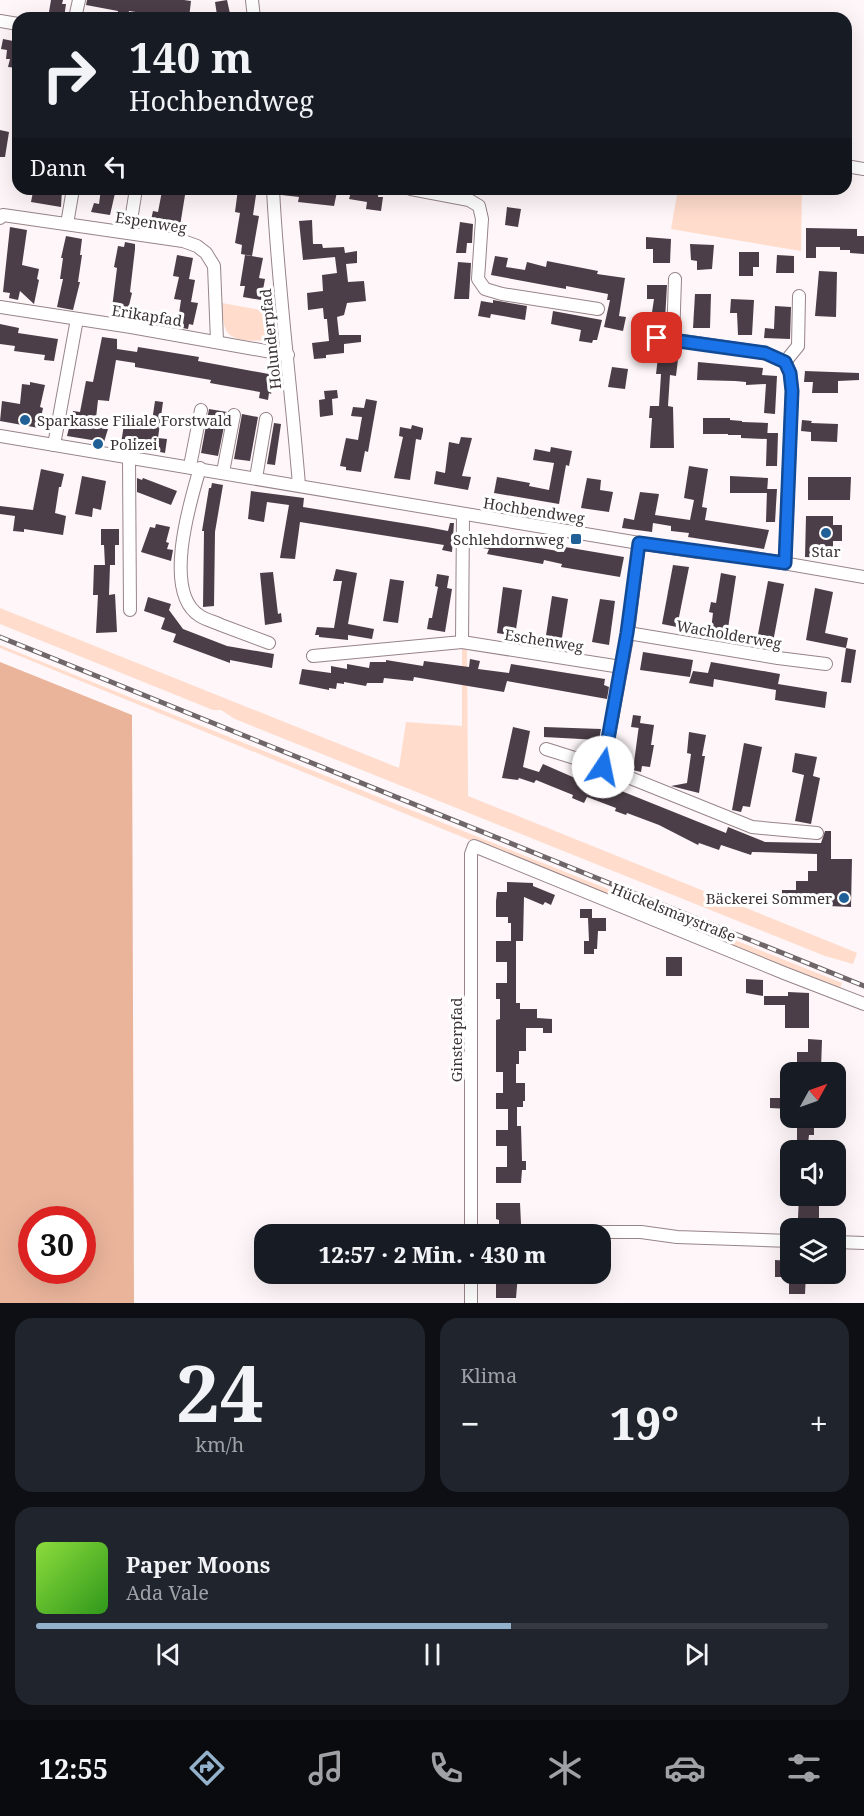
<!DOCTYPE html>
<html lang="de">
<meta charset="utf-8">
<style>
:root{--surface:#171b24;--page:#20242c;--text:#f1f3f6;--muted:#9ea1a6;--line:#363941;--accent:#93b1cb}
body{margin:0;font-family:"Noto Serif",serif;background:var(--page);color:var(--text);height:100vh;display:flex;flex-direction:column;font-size:22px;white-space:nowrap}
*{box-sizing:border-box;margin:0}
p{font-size:20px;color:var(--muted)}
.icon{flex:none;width:33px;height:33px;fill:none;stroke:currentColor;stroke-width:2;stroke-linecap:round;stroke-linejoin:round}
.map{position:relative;height:1303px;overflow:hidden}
.side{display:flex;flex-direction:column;gap:15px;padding:15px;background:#0d0f14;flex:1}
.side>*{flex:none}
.hud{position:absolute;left:12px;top:12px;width:840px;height:183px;border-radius:18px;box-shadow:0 6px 24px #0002;background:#171b24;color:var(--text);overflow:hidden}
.needle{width:39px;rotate:50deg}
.buttons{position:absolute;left:780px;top:1062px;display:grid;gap:12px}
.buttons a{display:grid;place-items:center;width:66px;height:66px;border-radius:12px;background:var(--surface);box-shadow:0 6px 24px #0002;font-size:30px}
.speed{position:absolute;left:18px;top:1206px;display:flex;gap:12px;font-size:30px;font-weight:700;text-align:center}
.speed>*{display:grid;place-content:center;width:78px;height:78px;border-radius:50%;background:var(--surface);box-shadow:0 6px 24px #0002;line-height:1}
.speed .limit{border:9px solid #d22;background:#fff;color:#111}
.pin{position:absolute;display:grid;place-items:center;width:51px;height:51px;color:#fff;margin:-26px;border-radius:12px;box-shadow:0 3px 9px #0006}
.me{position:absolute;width:66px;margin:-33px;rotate:11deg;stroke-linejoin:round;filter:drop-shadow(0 0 4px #0008)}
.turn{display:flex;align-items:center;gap:21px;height:126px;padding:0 18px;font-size:27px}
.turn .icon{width:78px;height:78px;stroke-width:2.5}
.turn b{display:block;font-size:42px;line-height:51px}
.then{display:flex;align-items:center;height:57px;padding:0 18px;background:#0003;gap:12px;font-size:22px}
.big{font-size:45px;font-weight:800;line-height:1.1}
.side .card{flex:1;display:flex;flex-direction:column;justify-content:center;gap:9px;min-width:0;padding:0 21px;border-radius:18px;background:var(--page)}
.side .dial{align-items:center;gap:0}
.dial b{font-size:78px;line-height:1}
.song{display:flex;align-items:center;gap:18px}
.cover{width:72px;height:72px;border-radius:9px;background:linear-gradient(135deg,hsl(90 70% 55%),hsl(110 70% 35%))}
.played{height:6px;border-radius:3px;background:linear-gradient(90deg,var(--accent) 60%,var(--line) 60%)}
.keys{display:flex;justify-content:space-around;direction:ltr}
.heat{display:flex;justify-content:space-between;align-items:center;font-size:33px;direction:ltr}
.side .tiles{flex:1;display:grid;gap:15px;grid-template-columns:1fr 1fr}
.card:last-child{grid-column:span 2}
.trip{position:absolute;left:254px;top:1224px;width:357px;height:60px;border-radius:18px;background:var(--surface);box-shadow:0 6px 24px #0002;font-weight:800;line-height:60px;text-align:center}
.dock{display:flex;height:96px;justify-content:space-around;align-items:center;background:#090b0e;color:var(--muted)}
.dock .icon{width:42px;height:42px}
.dock .current{color:var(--accent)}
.dock b{font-size:27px;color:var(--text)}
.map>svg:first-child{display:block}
.green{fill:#ffdccc}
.forest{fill:#eab49b;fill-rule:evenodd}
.building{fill:#4c3e48}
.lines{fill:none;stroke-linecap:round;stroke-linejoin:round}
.minor-casing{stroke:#978489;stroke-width:14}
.minor{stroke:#fff;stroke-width:12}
.rail-casing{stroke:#6e6668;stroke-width:5}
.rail{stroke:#fff;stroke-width:3;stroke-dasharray:9;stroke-linecap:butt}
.route-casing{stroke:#114b97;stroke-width:15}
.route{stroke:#1a73e8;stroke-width:10}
.poi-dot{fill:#206096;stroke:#fff;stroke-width:2}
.labels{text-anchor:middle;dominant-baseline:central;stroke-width:6;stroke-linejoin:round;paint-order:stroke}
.street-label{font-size:15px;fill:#3b3335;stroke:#fff}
.poi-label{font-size:15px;fill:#3b3335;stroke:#fff;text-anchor:start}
</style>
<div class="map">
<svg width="864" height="1303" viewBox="0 0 864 1303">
<rect width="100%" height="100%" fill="#fef6f8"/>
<g class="green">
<polygon points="678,189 802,189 801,251 671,229"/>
<path d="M 222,303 L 277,313 L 278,329 L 276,337 C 264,342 236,343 228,333 C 222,326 223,312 222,303 Z"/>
<polygon points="0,608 399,768 406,722 462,726 462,649 467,649 468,796 855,952 857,953 853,964 825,956 235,719 221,710 213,710 0,624"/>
<polygon points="0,645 842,983 839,991 0,648"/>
</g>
<path class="forest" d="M 0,662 L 132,715 L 134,1303 L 0,1303 ZM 32,1220 L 82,1220 L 82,1270 L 32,1270 Z"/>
<g class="building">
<polygon points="51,0 63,0 62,4 66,4 64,18 48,18"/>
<polygon points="87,0 184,0 191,1 189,18 162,18 163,16 129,11 127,18 117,18 118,11 86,5"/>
<polygon points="227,0 231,18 221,18 221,14 217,15 215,2"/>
<polygon points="13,38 18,39 18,68 8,67 10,59 6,59 7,50 1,49 3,39 13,41"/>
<polygon points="0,130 9,132 5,157 0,157"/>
<polygon points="47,189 62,189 61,207 31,202 33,192 46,195"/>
<polygon points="101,189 116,189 110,215 91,212 94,203 99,204"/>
<polygon points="171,189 186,189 180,226 151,220 153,211 158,212 162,191 170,192"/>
<polygon points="238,189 248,189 248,193 256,195 253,215 259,216 252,256 241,254 242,245 235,243 240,213 235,212"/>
<polygon points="282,189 331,189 330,191 337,192 334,206 298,202 299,197 282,195"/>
<polygon points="352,189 379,189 378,197 383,197 381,211 366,209 367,202 349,199"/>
<polygon points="507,207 521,209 518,227 505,225"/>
<polygon points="312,220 313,244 322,244 323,248 344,247 345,253 357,251 357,263 346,264 348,282 364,281 366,301 347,303 344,315 337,317 339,335 361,335 361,342 344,344 344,353 326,355 326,358 314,359 312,343 329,341 327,319 324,319 323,308 308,310 307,293 323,291 322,275 337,273 335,257 303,260 299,221"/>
<polygon points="460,222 473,224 472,243 467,243 466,253 456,253"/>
<polygon points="10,227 27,230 22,265 39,269 37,279 39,280 34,304 20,291 18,300 9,298 10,293 3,292"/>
<polygon points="806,228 857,229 857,236 864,236 864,254 850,253 850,250 840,250 840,247 816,247 816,258 806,258"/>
<polygon points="66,236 82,239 80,255 82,255 78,282 80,282 73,310 57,307 63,279 60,279 63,258 61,258"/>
<polygon points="646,237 671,239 670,263 653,263 653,249 646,249"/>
<polygon points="125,242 135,244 135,249 130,292 132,293 126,318 111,316 117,268 114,267 118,246 124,247"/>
<polygon points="690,244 714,245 712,269 697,270 697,261 691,260"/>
<polygon points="739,252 759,252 759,267 753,267 753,276 739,276"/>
<polygon points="177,255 193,258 189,279 195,280 191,302 198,303 193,325 189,324 188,329 177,327 181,300 174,299 179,277 173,276"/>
<polygon points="245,255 263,258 259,278 265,279 261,300 243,297 245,286 240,286"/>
<polygon points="777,255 794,256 794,273 776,273"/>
<polygon points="495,256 508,258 506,267 525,270 527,262 546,267 547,261 598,271 597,274 625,278 619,316 626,317 623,331 604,327 610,300 607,300 608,294 566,286 566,289 491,275"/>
<polygon points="458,262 471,263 469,299 454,299"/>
<polygon points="819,271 837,272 836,317 815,316"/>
<polygon points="647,285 667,285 665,320 651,319 654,299 647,299"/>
<polygon points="695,294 711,294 710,328 693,328"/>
<polygon points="731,299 754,300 752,335 738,335 737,313 730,313"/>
<polygon points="493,300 527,306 525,320 491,314 490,318 478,316 481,301 493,303"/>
<polygon points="775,306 791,307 790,339 764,338 765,328 774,329"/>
<polygon points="553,311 602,320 597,340 593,340 592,343 579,341 581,330 551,324"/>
<polygon points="0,324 19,328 18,333 58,339 54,361 44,360 45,355 14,351 15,346 0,344"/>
<polygon points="102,337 117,339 117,349 137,352 138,347 199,357 198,361 274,375 271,394 269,393 268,400 259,398 260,392 210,383 211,380 135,367 135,363 116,360 109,401 98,400 95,427 108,429 104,442 67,436 73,411 80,412 86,381 93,382"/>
<polygon points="658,357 678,359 676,376 670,375 668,406 673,407 674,448 650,448 652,418 649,418 650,406 659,406 661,374 656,374"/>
<polygon points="698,362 763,368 762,375 777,376 775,414 764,413 766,384 746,385 746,382 735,381 697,380"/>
<polygon points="612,367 628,369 625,389 608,387"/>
<polygon points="805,371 859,373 859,380 838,381 838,393 812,393 813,382 804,382"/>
<polygon points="30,382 45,385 40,407 43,408 39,428 0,421 2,401 20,404 22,384 30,385"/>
<polygon points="337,390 338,398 332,399 333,415 320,417 319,400 325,399 324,391"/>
<polygon points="366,399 377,401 368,452 365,451 361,472 346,470 346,467 340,466 346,438 358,440 362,417 351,416 353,407 364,408"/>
<polygon points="155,401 163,402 158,438 167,439 165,453 121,444 124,424 151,428"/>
<polygon points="209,409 227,412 218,456 201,453"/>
<polygon points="242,414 258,417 250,461 234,459"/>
<polygon points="703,418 730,418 730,420 742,421 742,422 768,423 767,439 741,438 741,435 728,435 728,434 703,434"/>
<polygon points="802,420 812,421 811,423 838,424 837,442 811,441 811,432 801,431"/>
<polygon points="274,423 281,424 275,465 267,464"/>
<polygon points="412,425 423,428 423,431 421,440 416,439 410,480 394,478 403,437 399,436 400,427 411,429"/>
<polygon points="767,433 778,433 777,466 766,466"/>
<polygon points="461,437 472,438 462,476 471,477 468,490 434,484 436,471 445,473 449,442 459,444"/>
<polygon points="551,447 572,451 569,466 566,465 559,504 494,493 497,477 530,483 529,486 549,490 554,463 533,460 535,449 550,452"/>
<polygon points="689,466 708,469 702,507 707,508 705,520 769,530 764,549 688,537 689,533 671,531 671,526 653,523 652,532 622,528 624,518 634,520 640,492 659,494 655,515 690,520 694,500 684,498"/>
<polygon points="41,469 64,474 61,487 59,487 55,513 66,516 63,535 24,529 24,532 13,531 15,516 0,514 0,506 33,510"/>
<polygon points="82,476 106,481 101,510 93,508 92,517 75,514"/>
<polygon points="730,476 768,478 767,493 730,493"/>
<polygon points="808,477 851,477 850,500 808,500"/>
<polygon points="137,478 142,480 143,478 177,491 171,505 137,492"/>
<polygon points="587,478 601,480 600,490 613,492 609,512 581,508"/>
<polygon points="212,483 223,485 215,532 214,606 203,607 204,531 202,531 209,488 211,488"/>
<polygon points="767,489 777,489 775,522 766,522"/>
<polygon points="251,491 304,498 303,507 427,527 448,531 450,523 454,523 452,552 442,550 444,545 300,522 295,559 280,558 289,505 267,502 264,522 248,519"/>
<polygon points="806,516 833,516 833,525 842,525 842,541 833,541 833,558 805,557"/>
<polygon points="156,524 170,527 166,542 169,543 167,549 173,550 171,561 141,552 150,527 155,528"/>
<polygon points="101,529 119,529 119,545 115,545 115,565 110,565 109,595 115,594 117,632 96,633 98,595 93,595 94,565 105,565 104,545 101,545"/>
<polygon points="478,536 540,546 540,548 564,552 565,547 624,557 620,577 561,567 562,564 544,560 543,564 537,563 487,554 489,549 476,547"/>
<polygon points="673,565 689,567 677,627 662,624"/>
<polygon points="336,569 357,573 348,624 374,629 372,639 348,635 348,640 319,637 319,635 315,635 317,627 334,628 342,581 333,581"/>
<polygon points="273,572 278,614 281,613 282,622 265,625 260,573"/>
<polygon points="721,573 736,576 727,635 719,634 718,640 710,638 713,613 709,612 711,602 716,603"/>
<polygon points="437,574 449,576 447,588 452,589 445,632 427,629 429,618 432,618 438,587 435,586"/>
<polygon points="390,579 404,581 398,623 383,621"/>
<polygon points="768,581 784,584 773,642 766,641 765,647 756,645"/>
<polygon points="503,587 522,590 515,636 497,633"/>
<polygon points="815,588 833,592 825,633 848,638 846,648 806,640"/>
<polygon points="552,596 568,599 561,644 545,642"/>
<polygon points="148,597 171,604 169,610 183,629 227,646 274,654 272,668 230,660 230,663 173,642 176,634 161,629 165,618 144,611"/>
<polygon points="600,599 615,601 609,645 592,642"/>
<polygon points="846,648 856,650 851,683 841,682"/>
<polygon points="643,652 693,660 690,677 640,670"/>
<polygon points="470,659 480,661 478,669 509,673 511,664 605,679 604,685 609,687 607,699 507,681 504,692 414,677 413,681 384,678 383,683 367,683 366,686 344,682 344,684 337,683 336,689 329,688 329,690 299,684 302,669 331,673 331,666 347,669 347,664 369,668 370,662 386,662 386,660 423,666 424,661 469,667"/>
<polygon points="711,662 780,674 778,684 827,692 825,708 775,700 776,690 714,679 713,687 689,683 693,671 708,673"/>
<polygon points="633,715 641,716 640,723 654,725 651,745 654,745 650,767 642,766 641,772 633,770 639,725 639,728 631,727"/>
<polygon points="513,727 530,731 523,767 539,772 543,764 591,785 594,780 726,833 728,827 765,842 821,843 825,831 831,831 831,859 852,859 851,907 782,904 782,890 796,890 796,881 808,881 808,871 817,871 817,854 752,852 751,855 721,845 719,850 699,843 698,845 659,825 627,813 626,815 615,811 616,808 587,797 584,803 572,798 573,795 536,780 534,783 519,778 518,780 502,778"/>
<polygon points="544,727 601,729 599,740 544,737"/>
<polygon points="689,732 706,735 702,756 705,756 699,793 671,786 687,783 691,754 687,753"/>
<polygon points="744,743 762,747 750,807 743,806 741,812 732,810"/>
<polygon points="795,753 817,757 813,776 820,778 811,824 795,821 804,775 792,772"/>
<polygon points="507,882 533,883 533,886 555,895 551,905 545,902 543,905 524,897 523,941 516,941 516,1003 520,1003 520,1009 537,1009 537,1018 552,1019 552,1033 543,1033 543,1028 526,1028 526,1051 519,1051 519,1064 516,1064 516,1083 525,1083 525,1101 523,1101 523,1107 517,1107 517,1126 521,1126 522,1161 526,1161 526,1170 522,1170 521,1183 496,1183 496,1167 507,1167 507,1146 496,1146 496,1130 508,1130 508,1109 496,1109 496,1093 503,1093 503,1072 496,1072 496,1020 500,1019 500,999 496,999 496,983 507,983 507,962 496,962 496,941 511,941 511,923 508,923 508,917 496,917 496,901 497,892 507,892"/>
<polygon points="580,909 592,909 592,918 606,918 606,931 598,931 597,949 594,949 594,954 584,954 584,941 589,941 588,918 580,918"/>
<rect x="666" y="957" width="16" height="19"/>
<polygon points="746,979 763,980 763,996 746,993"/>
<polygon points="788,992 809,993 809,1028 785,1028 785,1005 764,1005 764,996 788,996"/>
<polygon points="808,1039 822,1040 821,1069 797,1069 797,1052 808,1052"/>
<polygon points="770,1098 790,1098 790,1109 770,1108"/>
<polygon points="797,1118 821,1118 820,1128 814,1128 814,1135 809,1135 808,1144 797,1144"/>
<polygon points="799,1196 817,1196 817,1204 819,1204 819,1228 810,1228 810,1220 800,1220 798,1218"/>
<polygon points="496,1203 520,1203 521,1224 499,1224 499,1220 496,1219"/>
<polygon points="775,1260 790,1261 790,1274 806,1274 805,1294 789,1294 789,1277 775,1277"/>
<polygon points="508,1274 518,1274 516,1298 496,1298 496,1282 508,1282"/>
</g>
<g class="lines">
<defs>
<g id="minor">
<polyline points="252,0 254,18"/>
<polyline points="75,18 79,0"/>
<polyline points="0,21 18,24"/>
<polyline points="846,166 864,169"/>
<path d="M 273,189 C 278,288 291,386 299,485"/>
<polyline points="411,189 469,200 479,206 482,219 478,279 485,289 502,294 598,309"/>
<polyline points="0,218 3,215 183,241 197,246 206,253 214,266 217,341"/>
<polyline points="67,224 73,189"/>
<polyline points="129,233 136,189"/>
<polyline points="0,307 131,327 288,355"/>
<polyline points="642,335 765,353 785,362 790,373 792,391 785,563"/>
<polyline points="673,340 675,279"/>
<polyline points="785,362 798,346 799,296"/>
<polyline points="0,436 639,543 698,552 748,557 864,577"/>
<polyline points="54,445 77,319"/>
<polyline points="129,458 130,610"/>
<polyline points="190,466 201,410"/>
<path d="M 200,468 C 190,502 162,593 200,616 C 206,620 215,622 221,625 C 237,631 253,637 269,643"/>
<polyline points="223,472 234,415"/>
<polyline points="256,478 266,419"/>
<polyline points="628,633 778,658 826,664"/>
<polyline points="462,642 621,667"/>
<polyline points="313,656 462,642 463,514"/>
<polyline points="546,749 603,767 628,633 639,543"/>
<polyline points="603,767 752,827 817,833"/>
<polyline points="471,1232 641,1232 677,1237 790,1241"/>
<polyline points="471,1234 471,854 474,846 784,973 864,1004"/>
<polyline points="836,1242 864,1243"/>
<polyline points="471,1303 471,1274"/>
</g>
</defs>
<use href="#minor" class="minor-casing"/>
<use href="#minor" class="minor"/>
<defs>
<polyline id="rail" points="0,637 864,986"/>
</defs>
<use href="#rail" class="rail-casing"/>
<use href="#rail" class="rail"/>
</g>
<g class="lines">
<defs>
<polyline id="route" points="603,767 627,633 639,543 785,563 792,391 790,373 785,362 765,353 657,338"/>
</defs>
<use href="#route" class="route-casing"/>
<use href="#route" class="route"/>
</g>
<g class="poi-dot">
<circle cx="25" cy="420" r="6"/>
<circle cx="98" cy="444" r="6"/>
<circle cx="826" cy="533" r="6"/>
<rect x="570" y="533" width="12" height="12" rx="3"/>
<circle cx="844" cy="898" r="6"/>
</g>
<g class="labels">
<g class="street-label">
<text transform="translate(151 222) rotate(9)">Espenweg</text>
<text transform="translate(147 315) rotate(9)">Erikapfad</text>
<text transform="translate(270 339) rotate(-96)">Holunderpfad</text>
<text transform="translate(534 510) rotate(9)">Hochbendweg</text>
<text transform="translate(729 634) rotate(10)">Wacholderweg</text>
<text transform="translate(544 640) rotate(9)">Eschenweg</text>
<text transform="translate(674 912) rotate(22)">Hückelsmaystraße</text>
<text transform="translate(456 1040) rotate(-90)">Ginsterpfad</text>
</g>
<g class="poi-label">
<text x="37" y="420">Sparkasse Filiale Forstwald</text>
<text x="110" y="444">Polizei</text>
<text x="564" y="539" text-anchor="end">Schlehdornweg</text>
<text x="826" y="551" text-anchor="middle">Star</text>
<text x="832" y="898" text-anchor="end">Bäckerei Sommer</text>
</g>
</g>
</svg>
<div class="buttons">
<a><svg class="needle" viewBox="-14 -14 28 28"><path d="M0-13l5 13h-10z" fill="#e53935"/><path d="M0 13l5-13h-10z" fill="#9ea1a6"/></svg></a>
<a><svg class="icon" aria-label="sound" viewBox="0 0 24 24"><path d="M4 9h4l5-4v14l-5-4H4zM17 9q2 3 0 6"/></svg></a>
<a><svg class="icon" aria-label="layers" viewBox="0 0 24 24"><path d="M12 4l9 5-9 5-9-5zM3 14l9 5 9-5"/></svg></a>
</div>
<div class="speed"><div class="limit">30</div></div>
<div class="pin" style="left:657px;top:338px;background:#d93025"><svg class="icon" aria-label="arrive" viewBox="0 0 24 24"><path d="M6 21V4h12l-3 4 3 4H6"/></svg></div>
<svg class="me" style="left:603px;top:767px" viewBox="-20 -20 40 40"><circle r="19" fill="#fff"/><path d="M0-13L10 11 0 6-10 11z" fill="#1a73e8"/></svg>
<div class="trip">12:57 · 2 Min. · 430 m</div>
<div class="hud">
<div class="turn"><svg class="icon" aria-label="right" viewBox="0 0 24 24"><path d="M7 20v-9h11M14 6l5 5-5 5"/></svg><div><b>140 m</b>Hochbendweg</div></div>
<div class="then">Dann<svg class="icon" aria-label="left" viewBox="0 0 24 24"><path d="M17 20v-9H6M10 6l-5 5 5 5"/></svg></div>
</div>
</div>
<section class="side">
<div class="tiles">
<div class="card dial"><b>24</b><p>km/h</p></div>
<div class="card"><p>Klima</p>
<div class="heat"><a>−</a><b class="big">19°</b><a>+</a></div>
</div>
<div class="card">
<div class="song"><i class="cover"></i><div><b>Paper Moons</b><p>Ada Vale</p></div></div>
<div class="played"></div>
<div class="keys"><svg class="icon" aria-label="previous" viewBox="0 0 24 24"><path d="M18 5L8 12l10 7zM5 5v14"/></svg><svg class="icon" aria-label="pause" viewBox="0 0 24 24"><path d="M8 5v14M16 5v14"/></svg><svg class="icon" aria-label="next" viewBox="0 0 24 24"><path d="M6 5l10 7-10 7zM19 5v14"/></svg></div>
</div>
</div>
</section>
<nav class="dock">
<b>12:55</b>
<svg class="icon current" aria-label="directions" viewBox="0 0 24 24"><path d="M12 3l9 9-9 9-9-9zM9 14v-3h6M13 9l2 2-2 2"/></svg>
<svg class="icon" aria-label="music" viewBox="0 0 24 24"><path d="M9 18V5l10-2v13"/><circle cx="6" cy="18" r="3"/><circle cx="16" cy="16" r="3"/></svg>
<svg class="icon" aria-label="phone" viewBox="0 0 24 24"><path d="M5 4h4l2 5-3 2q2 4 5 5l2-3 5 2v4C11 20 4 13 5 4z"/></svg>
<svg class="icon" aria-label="climate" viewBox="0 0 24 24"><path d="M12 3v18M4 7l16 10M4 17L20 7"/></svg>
<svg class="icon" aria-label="car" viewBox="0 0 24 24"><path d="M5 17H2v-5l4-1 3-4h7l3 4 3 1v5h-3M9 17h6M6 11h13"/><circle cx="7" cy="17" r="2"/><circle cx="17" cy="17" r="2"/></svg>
<svg class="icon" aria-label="filters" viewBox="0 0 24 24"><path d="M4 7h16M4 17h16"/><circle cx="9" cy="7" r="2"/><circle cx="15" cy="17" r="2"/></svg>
</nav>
